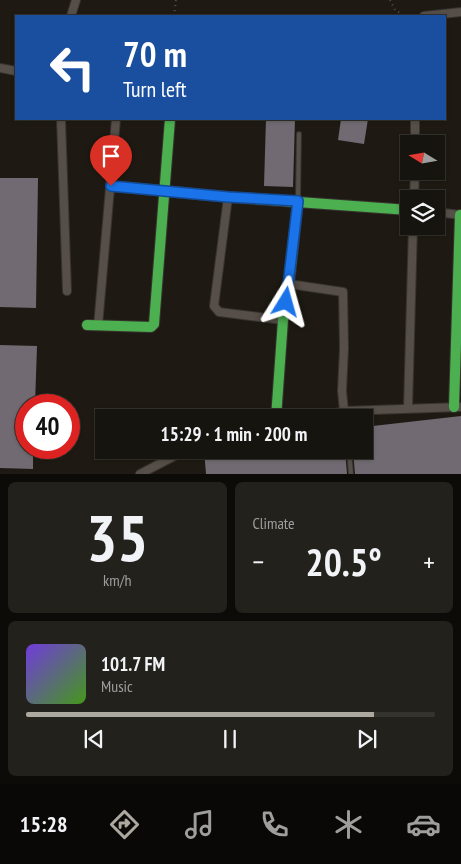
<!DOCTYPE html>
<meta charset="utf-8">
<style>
:root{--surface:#16140e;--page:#23211c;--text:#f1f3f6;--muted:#9e9e9e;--line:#35332e;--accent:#aca79f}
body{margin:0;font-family:"PT Sans Narrow",sans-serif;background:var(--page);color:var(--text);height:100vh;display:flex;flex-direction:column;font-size:19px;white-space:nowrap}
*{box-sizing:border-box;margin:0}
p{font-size:16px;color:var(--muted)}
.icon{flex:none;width:28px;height:28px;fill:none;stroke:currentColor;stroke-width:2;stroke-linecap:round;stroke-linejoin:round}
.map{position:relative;height:474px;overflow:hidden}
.drawer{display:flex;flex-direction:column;gap:8px;padding:8px;background:#0c0b08;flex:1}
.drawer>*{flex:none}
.guide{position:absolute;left:15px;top:15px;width:431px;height:105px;border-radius:0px;box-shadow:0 1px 4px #0004,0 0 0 1px var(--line);background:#1a4fa0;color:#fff;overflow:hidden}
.needle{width:32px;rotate:281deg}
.fabs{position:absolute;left:400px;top:135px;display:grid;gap:10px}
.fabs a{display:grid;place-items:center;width:45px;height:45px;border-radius:0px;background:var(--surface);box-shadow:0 1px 4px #0004,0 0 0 1px var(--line);font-size:25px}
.speed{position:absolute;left:15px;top:394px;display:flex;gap:10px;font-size:25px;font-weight:700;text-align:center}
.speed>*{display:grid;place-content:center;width:65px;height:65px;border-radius:50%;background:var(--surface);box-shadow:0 1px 4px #0004,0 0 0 1px var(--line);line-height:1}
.speed .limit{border:8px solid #d22;background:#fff;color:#111}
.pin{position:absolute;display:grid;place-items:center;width:42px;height:42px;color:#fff;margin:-51px -21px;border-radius:50% 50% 50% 0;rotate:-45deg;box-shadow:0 0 5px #0007}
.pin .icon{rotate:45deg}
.me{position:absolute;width:55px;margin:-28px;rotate:8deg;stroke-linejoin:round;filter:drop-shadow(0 0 4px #0008)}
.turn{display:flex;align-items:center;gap:18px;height:105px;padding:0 25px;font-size:22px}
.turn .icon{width:65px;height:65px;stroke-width:2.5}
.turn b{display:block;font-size:35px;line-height:42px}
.big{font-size:38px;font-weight:700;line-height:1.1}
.drawer .tile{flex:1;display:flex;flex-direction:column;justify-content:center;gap:8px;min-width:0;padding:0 18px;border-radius:8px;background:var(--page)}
.drawer .dial{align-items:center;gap:0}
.dial b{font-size:65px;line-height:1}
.song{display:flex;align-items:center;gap:15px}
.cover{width:60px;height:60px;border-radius:8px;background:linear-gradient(135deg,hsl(260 70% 55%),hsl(100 70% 35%))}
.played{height:5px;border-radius:2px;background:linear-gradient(90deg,var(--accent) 85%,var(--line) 85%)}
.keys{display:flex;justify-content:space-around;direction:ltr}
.heat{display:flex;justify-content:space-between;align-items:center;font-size:28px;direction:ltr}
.drawer .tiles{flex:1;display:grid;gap:8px;grid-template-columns:1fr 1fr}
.tile:last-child{grid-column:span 2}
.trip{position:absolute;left:95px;top:409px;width:278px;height:50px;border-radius:0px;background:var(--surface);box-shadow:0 1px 4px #0004,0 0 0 1px var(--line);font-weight:700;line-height:50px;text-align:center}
.tabs{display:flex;height:80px;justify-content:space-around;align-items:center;background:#090806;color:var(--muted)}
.tabs .icon{width:35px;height:35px}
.tabs .active{color:var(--accent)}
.tabs b{font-size:22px;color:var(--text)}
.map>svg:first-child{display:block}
.building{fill:#716a72}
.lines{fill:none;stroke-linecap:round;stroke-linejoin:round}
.lane-casing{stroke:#37332e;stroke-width:6}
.street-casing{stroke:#37332e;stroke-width:10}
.fast-casing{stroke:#37332e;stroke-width:12}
.path{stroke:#57524d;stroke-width:2;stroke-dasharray:1 4;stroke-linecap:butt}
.lane{stroke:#564e48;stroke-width:4}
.street{stroke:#564e48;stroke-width:8}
.fast{stroke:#4caf50;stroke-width:10}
.route-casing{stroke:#114b97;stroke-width:12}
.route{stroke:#1a73e8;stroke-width:9}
</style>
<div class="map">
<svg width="461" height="474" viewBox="0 0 461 474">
<rect width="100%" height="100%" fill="#1e1a13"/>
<g class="building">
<polygon points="266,119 295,119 293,187 264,186"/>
<polygon points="341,119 368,119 364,144 338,140"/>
<polygon points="0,178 38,178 36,308 0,307"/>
<polygon points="0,345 37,346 35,405 26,405 26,448 33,448 33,469 0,468"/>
<polygon points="461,416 461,474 355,474 353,450 364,450 364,427"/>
<polygon points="204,450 345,450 347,474 206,474"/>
</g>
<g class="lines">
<defs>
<g id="lane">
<polyline points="298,199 299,134"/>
<polyline points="349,450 351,474"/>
</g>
<g id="street">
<polyline points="71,16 76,0"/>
<polyline points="424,16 461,12"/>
<polyline points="0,68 16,71"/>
<polyline points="61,119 67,291"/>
<polyline points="415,144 415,119"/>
<polyline points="228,197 214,306 219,312 283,320"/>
<polyline points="414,199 415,171"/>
<polyline points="436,212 461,215"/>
<polyline points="289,284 343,292 344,348 342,391 344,411"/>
<polyline points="98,326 116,119"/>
<polyline points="408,408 413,226"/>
<polyline points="315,418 344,411 461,407"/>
<polyline points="140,474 186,450"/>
</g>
<g id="fast">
<polyline points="111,186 228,197 409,210"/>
<polyline points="87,325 151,327 154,324 170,119"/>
<polyline points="454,407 460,215"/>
<polyline points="276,418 283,320 289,284 298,201"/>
</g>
</defs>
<use href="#lane" class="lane-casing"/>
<use href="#street" class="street-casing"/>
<use href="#fast" class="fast-casing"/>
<g class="path">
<polyline points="390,0 395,10 405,16"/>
<polyline points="174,16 176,0"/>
</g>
<use href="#lane" class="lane"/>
<use href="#street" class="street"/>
<use href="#fast" class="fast"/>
</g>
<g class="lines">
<defs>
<polyline id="route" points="111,186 228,197 298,201 286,302"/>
</defs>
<use href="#route" class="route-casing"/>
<use href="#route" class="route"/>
</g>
</svg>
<div class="fabs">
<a><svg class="needle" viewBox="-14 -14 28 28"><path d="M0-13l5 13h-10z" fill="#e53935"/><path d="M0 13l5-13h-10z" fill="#9e9e9e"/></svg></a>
<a><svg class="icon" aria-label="layers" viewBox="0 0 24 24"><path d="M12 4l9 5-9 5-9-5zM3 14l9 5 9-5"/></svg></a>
</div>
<div class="speed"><div class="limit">40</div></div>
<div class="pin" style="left:111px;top:186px;background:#d93025"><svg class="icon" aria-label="arrive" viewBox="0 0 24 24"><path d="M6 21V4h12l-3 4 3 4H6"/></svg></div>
<svg class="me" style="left:286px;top:302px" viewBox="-20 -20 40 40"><path d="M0-17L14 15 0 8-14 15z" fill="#1a73e8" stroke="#fff" stroke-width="4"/></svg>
<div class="trip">15:29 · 1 min · 200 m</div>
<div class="guide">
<div class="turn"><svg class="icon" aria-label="left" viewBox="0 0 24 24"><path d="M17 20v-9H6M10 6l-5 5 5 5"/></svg><div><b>70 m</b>Turn left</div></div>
</div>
</div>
<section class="drawer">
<div class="tiles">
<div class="tile dial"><b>35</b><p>km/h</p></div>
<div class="tile"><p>Climate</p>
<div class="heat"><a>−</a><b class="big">20.5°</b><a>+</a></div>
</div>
<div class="tile">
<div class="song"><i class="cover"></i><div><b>101.7 FM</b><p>Music</p></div></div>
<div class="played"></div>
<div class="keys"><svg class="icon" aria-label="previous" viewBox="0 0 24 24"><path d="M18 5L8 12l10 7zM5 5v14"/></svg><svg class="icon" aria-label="pause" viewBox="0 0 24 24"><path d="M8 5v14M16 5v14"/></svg><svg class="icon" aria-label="next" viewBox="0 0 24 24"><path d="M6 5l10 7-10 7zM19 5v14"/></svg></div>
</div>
</div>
</section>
<nav class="tabs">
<b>15:28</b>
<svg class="icon active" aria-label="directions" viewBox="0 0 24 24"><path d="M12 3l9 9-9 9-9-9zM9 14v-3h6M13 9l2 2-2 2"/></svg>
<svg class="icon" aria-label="music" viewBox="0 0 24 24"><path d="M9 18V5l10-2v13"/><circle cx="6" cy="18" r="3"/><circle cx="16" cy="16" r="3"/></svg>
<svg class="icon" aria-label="phone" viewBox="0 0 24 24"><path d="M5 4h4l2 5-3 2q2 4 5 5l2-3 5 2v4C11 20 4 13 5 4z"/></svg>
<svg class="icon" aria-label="climate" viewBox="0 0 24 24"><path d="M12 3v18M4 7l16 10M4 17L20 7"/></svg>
<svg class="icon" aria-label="car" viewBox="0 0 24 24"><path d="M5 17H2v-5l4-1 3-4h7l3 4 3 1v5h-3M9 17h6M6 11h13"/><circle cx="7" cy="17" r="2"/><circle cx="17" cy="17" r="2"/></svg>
</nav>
